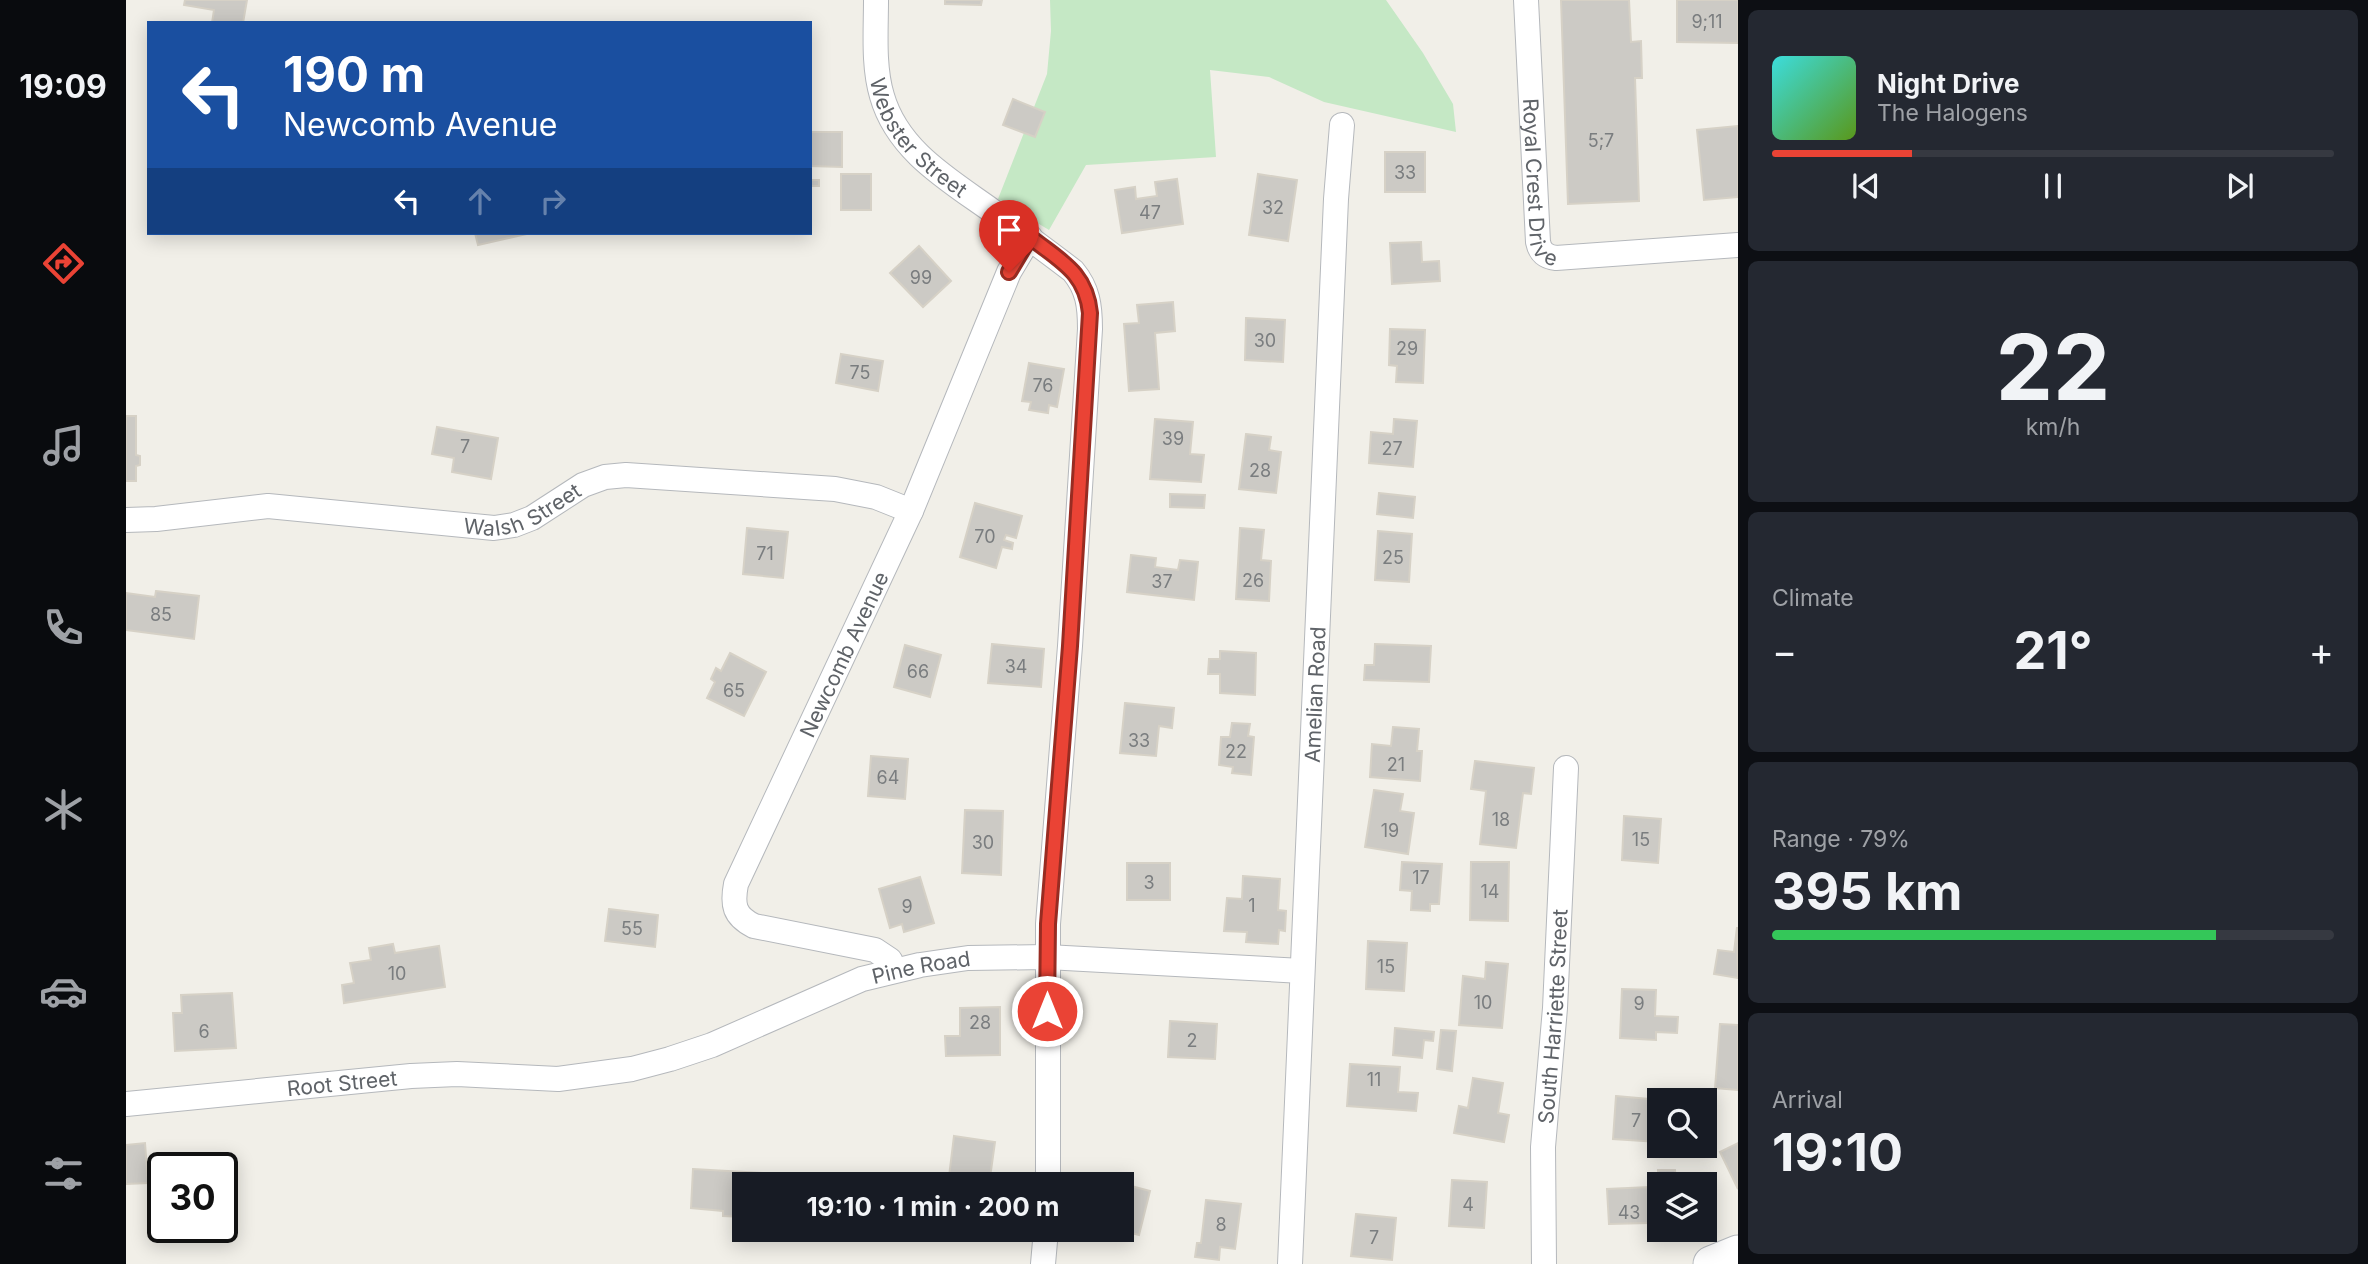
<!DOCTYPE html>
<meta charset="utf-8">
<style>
:root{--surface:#171b24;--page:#242831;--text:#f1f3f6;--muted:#9ea1a6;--line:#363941;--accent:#ea4335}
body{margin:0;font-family:Inter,sans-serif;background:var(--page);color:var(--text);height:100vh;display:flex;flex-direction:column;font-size:26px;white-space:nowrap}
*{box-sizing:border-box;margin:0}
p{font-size:23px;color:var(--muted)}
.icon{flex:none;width:38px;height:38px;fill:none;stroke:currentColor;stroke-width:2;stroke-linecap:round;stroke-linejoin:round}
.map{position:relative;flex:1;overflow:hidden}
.side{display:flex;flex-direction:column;gap:10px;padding:10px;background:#0d0f14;width:630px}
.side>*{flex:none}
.hud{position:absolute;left:21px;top:21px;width:665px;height:214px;border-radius:0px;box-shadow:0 4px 18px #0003;background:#1a4fa0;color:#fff;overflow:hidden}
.controls{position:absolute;left:1521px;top:1088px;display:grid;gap:14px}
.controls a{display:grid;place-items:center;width:70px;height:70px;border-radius:0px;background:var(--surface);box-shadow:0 4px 18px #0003;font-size:35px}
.speed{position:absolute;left:21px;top:1152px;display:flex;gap:14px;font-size:35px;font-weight:700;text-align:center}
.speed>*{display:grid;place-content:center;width:91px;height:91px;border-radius:50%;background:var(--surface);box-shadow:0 4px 18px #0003;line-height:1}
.speed .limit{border:4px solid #111;border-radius:10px;background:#fff;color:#111}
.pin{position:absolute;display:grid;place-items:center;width:60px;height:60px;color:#fff;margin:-72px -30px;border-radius:50% 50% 50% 0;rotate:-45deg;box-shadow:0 0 7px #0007}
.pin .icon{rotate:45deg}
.me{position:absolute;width:77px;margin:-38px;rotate:0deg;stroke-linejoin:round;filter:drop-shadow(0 0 5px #0008)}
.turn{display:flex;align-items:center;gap:24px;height:147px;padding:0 21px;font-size:32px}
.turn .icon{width:91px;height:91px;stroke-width:2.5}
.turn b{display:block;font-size:49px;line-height:60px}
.lanes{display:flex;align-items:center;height:66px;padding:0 21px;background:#0003;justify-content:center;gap:35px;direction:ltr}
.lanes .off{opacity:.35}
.big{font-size:52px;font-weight:700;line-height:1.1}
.side .widget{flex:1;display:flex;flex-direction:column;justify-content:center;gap:10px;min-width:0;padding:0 24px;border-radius:10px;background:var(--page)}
.side .dial{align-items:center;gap:0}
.dial b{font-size:91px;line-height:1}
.song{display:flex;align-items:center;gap:21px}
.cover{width:84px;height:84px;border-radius:10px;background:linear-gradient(135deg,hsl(180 70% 55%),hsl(90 70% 35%))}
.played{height:7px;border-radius:4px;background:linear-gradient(90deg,var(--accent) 25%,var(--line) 25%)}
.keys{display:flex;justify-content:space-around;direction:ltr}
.heat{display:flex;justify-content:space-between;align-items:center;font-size:38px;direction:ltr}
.charge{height:10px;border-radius:5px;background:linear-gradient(90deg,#34c759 79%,var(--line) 0)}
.trip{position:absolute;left:606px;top:1172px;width:402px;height:70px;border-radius:0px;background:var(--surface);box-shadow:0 4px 18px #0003;font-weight:700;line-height:70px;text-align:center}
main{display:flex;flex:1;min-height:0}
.dock{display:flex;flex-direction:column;width:126px;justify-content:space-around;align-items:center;background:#090b0e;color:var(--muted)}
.dock .icon{width:49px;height:49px}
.dock .selected{color:var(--accent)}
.dock b{font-size:32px;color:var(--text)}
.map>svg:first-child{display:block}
.green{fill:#c5e8c5}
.building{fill:#cccac5;stroke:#d6d1c6;stroke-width:2}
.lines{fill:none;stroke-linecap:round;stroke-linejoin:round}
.street-casing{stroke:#b5b8bc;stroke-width:26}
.secondary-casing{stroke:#b6babf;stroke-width:37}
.street{stroke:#fff;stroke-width:24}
.secondary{stroke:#fff;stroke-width:35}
.route-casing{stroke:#982c22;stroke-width:18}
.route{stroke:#ea4335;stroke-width:12}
.labels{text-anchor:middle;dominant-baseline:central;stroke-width:5;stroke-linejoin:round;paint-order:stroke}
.number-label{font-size:18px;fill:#7a7d7f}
.street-label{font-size:21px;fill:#5f6368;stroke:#fff}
</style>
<main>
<nav class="dock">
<b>19:09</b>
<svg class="icon selected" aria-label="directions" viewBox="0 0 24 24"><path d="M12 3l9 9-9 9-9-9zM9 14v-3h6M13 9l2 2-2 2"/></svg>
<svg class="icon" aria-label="music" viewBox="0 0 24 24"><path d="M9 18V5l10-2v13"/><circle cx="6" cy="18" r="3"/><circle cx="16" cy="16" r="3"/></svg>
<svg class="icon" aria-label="phone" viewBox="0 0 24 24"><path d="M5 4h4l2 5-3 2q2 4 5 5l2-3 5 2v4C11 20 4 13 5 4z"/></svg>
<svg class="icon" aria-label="climate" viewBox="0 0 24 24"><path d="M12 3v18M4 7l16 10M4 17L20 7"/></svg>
<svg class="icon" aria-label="car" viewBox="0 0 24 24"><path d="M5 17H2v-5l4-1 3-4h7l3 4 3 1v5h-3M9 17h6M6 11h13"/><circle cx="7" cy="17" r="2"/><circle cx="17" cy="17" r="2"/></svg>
<svg class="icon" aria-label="filters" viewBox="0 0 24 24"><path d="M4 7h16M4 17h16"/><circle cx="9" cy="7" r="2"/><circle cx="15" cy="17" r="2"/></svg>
</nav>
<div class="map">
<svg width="1612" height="1264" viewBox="0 0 1612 1264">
<rect width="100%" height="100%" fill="#f1efe8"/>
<polygon class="green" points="924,0 1260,0 1297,53 1327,104 1330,132 1198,102 1143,77 1084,70 1090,157 960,165 923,230 872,199 921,74 925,31"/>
<g class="building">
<polygon points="59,0 121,0 117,23 86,23 88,10 58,5"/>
<polygon points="819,0 856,0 855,5 819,4"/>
<polygon points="1435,0 1503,0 1505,42 1515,41 1516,78 1509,78 1513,201 1442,204"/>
<polygon points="1551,0 1612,0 1612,43 1551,42"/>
<polygon points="887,99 919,112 909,137 877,125"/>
<polygon points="1612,126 1612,197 1578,200 1571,130"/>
<polygon points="684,132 716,132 716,167 684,166"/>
<rect x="1259" y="152" width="40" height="40"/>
<rect x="715" y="174" width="30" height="36"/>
<polygon points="1132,174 1171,180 1162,241 1123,235"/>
<polygon points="1051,179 1057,224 996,233 989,190 1009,187 1010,199 1031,196 1029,182"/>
<rect x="684" y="180" width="9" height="6"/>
<polygon points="349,233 401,233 401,234 352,245"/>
<polygon points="1295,242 1296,262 1313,261 1314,281 1266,284 1264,243"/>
<polygon points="793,246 825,281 797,307 764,273"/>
<polygon points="1047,302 1049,331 1029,333 1033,389 1003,391 998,324 1013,323 1011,305"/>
<polygon points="1120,318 1159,320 1157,362 1119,360"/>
<polygon points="1264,329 1299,330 1297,383 1270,382 1271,366 1263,365"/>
<polygon points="715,354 757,361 752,391 710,383"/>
<polygon points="903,363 938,369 931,407 923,405 922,413 903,410 905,402 896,401"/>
<polygon points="0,416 10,416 10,455 14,456 14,465 10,466 10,481 0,481"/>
<polygon points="1029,419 1067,422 1064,454 1078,455 1075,482 1024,479"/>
<polygon points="1268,419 1291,421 1287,467 1243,463 1245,432 1267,434"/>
<polygon points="311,427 372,438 365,479 326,472 328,458 306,454"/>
<polygon points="1120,434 1145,437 1143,450 1155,452 1150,493 1113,489"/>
<polygon points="1253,493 1289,497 1287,518 1251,514"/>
<polygon points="1044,494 1079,495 1078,508 1044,507"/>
<polygon points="849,503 896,516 890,538 880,535 878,540 887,543 886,549 876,547 870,568 834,557"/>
<polygon points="621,528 662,532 657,578 617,574"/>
<polygon points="1114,528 1138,530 1135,560 1145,561 1143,601 1110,599"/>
<polygon points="1252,531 1286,534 1283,582 1249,580"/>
<polygon points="1005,555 1030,558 1029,567 1052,570 1054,560 1072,562 1068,600 1001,592"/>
<polygon points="30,591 73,596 68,639 0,630 0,593 29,597"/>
<polygon points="866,644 918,649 915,687 862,683"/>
<polygon points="1249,644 1305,646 1303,682 1238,680 1239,665 1248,665"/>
<polygon points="779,645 815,655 804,697 768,687"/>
<polygon points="1094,651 1130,653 1129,695 1094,693 1094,674 1082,674 1083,659 1094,659"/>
<polygon points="604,653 640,672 618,716 581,698 589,682 585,679 590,668 595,671"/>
<polygon points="999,703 1048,708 1046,728 1033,726 1030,756 994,753"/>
<polygon points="1106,723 1124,724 1122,736 1128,737 1125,775 1106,773 1107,767 1093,765 1095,737 1104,737"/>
<polygon points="1267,727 1293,729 1291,751 1296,751 1294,781 1244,777 1246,744 1265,746"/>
<polygon points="745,756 782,759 779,799 742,796"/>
<polygon points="1349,761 1408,768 1405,794 1397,793 1390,848 1354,844 1360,791 1345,789"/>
<polygon points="1248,790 1277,794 1274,811 1288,813 1282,854 1239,847"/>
<polygon points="839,810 877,811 875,875 836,873"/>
<polygon points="1498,816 1535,819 1532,863 1496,860"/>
<polygon points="1276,862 1316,864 1313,904 1304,904 1304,911 1285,910 1286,891 1274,890"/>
<polygon points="1345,862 1383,862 1382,921 1344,920"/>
<rect x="1001" y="863" width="43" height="37"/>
<polygon points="1117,876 1154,879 1152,910 1160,911 1159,931 1153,930 1152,944 1120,942 1121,932 1098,931 1101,898 1116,899"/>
<polygon points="794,877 808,923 778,932 776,924 764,928 753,889"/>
<polygon points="483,909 532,915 529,947 479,941"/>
<polygon points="1611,927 1612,978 1588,974 1592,950 1608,952"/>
<polygon points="1242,941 1281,943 1278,991 1240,989"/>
<polygon points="267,944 269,953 313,946 319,987 218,1003 216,985 228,983 224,963 245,960 243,948"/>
<polygon points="1360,962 1382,964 1376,1028 1333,1025 1337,976 1359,979"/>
<polygon points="1496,989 1530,990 1529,1016 1552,1017 1551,1033 1530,1032 1530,1040 1494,1038"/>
<polygon points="106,993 110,1048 49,1051 47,1013 56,1013 55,995"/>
<polygon points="874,1007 874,1055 820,1056 819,1036 834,1036 834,1008"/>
<polygon points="1044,1021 1091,1024 1089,1059 1042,1057"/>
<polygon points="1594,1024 1612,1025 1612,1090 1589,1088"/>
<polygon points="1269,1028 1308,1032 1307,1041 1298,1040 1296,1058 1267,1055"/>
<polygon points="1315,1030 1330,1031 1326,1071 1311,1069"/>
<polygon points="1224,1064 1274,1067 1272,1092 1292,1093 1290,1111 1221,1106"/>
<polygon points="1347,1078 1377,1083 1372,1113 1383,1115 1378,1142 1328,1133 1333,1106 1342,1108"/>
<polygon points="1490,1096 1534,1100 1532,1142 1487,1139"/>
<polygon points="828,1136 869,1142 863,1185 822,1185"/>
<polygon points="19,1143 22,1183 0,1184 0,1145"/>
<polygon points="1612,1143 1612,1189 1594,1152"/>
<polygon points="567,1169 636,1173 635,1185 618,1185 618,1217 597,1216 597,1211 565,1208"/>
<polygon points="1532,1170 1549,1170 1550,1185 1533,1185 1533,1189"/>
<polygon points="1326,1180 1361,1182 1358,1228 1323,1226"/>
<polygon points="994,1183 1024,1191 1013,1235 994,1230 996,1230"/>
<polygon points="1523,1187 1523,1193 1533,1192 1533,1200 1522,1201 1523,1223 1483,1224 1481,1189"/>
<polygon points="1080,1200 1115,1204 1109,1249 1094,1247 1093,1260 1069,1257 1071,1243 1075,1243"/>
<polygon points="1230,1214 1270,1218 1266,1260 1225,1256"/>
</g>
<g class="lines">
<defs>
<g id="street">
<path id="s1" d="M 750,0 C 750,31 747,66 756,96 C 772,152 825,181 869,213 C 895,232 921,251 947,271 C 962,289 964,306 964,329 L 944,646 L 922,924 L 922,1185"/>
<path id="s2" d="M 1400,0 L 1412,242 C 1414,252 1420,257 1430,258 L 1612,245"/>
<path id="s3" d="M 0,520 L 30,519 L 142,506 L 368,528 L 388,525 L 406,518 L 457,485 L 479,477 L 500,475 L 709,489 L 750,497 L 785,511"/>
<path id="s4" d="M 769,970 L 764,960 L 749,950 L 628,926 C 608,916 606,905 610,884 L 785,511 L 883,272 L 904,237"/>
<path id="s5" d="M 0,1104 L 285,1076 L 331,1074 L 432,1079 L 506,1069 L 544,1059 L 586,1045 L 736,979 L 794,965 L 842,958 L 921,957 L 1176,971"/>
<polyline points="917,1264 920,1230"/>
<path id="s6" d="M 1164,1264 L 1210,199 L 1216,125"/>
<path id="s7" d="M 1418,1264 L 1417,1147 L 1429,1008 L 1440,768"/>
</g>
<polyline id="secondary" points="1585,1264 1612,1253"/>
</defs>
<use href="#street" class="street-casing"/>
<use href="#secondary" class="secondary-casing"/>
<use href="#street" class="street"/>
<use href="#secondary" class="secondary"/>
</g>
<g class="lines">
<defs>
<path id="route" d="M 883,272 L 904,237 C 934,261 960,272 964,313 L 944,646 L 922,924 L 921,1011"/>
</defs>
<use href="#route" class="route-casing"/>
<use href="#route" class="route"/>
</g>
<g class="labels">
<g class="number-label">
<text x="1581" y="21">9;11</text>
<text x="1475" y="140">5;7</text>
<text x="1279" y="172">33</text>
<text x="1147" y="207">32</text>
<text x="1024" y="212">47</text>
<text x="795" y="277">99</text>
<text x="1139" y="340">30</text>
<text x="1281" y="348">29</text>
<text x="734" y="372">75</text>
<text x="917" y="385">76</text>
<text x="1047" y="438">39</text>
<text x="339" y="446">7</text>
<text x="1266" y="448">27</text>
<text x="1134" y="470">28</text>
<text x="859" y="536">70</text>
<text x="639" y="553">71</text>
<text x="1267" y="557">25</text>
<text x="1127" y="580">26</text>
<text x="1036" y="581">37</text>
<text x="35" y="614">85</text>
<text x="890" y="666">34</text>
<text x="792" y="671">66</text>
<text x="608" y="690">65</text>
<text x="1013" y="740">33</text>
<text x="1110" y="751">22</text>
<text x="1270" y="764">21</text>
<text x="762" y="777">64</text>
<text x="1375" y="819">18</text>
<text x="1264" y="830">19</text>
<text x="1515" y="839">15</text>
<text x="857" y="842">30</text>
<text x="1295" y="877">17</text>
<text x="1023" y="882">3</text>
<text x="1364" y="891">14</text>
<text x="1126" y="905">1</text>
<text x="781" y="906">9</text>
<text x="506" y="928">55</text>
<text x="1260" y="966">15</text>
<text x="271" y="973">10</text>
<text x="1357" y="1002">10</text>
<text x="1513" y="1003">9</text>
<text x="854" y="1022">28</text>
<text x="78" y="1031">6</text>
<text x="1066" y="1040">2</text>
<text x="1248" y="1079">11</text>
<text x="1510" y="1120">7</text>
<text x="1342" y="1204">4</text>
<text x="1503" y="1212">43</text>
<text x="1095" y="1224">8</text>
<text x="1248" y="1237">7</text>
</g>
<g class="street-label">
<text stroke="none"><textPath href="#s1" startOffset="152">Webster Street</textPath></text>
<text stroke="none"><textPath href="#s2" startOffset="184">Royal Crest Drive</textPath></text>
<text stroke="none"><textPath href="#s3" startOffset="402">Walsh Street</textPath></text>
<text stroke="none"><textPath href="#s4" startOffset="457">Newcomb Avenue</textPath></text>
<text stroke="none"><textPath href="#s6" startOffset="570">Amelian Road</textPath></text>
<text stroke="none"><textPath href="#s5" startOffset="816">Pine Road</textPath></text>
<text stroke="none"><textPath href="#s7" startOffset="248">South Harriette Street</textPath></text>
<text stroke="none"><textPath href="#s5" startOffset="217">Root Street</textPath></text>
</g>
</g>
</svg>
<div class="controls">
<a><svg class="icon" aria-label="search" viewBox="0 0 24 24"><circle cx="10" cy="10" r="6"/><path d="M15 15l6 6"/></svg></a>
<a><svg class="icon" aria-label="layers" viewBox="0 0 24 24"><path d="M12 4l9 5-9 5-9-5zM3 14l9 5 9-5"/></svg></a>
</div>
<div class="speed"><div class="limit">30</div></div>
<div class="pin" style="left:883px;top:272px;background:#d93025"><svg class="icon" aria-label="arrive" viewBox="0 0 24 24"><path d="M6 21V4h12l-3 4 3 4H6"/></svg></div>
<svg class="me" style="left:921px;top:1011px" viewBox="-20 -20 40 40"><circle r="17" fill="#ea4335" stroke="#fff" stroke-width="3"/><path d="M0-11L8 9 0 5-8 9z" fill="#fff"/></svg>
<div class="trip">19:10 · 1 min · 200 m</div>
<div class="hud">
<div class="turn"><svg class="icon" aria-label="left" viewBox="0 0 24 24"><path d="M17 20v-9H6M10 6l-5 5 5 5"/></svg><div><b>190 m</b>Newcomb Avenue</div></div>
<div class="lanes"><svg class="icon" aria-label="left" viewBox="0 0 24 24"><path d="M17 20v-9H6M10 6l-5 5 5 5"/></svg><svg class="icon off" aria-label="ahead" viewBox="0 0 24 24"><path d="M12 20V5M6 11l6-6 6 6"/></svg><svg class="icon off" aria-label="right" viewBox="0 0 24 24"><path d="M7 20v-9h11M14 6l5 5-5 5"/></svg></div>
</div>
</div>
<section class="side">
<div class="widget">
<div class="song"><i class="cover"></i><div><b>Night Drive</b><p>The Halogens</p></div></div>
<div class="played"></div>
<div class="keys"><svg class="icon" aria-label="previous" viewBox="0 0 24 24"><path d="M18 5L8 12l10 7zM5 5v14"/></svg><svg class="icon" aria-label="pause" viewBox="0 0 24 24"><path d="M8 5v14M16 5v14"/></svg><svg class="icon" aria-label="next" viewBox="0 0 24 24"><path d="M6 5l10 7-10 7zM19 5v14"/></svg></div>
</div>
<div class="widget dial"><b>22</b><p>km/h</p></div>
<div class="widget"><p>Climate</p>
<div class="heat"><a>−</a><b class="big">21°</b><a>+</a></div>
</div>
<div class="widget"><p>Range · 79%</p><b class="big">395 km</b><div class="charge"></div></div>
<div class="widget"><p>Arrival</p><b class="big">19:10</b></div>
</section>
</main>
